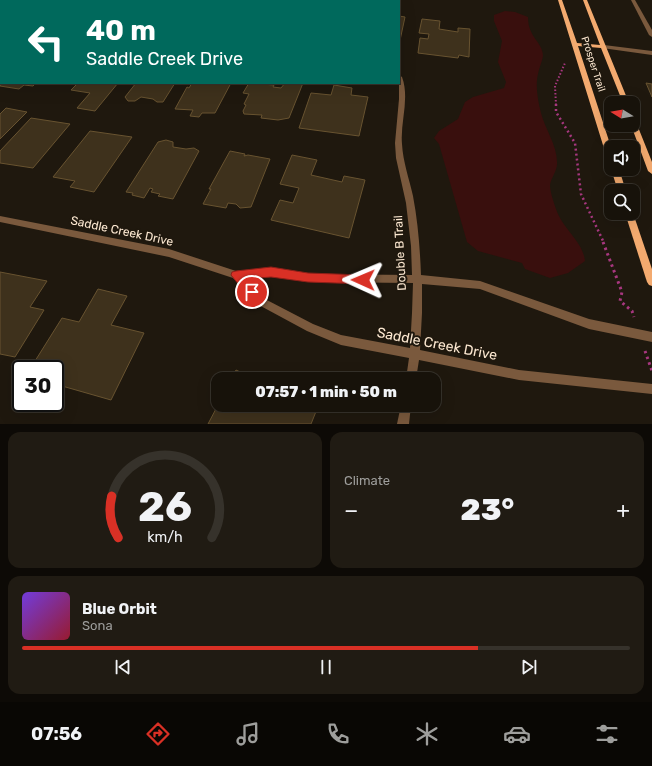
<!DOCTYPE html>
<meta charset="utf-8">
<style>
:root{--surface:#17120a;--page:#201b13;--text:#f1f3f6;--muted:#9e9e9c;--line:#36322b;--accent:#d93025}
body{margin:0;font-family:Rubik,sans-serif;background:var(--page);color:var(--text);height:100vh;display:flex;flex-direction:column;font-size:15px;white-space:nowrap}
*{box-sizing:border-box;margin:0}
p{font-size:13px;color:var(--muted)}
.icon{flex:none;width:22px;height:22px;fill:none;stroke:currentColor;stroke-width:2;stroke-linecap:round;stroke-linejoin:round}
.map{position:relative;height:424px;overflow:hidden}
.details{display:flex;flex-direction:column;gap:8px;padding:8px;background:#0d0a06;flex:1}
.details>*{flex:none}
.top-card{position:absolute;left:0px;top:0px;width:400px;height:84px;box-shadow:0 4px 16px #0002,0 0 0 1px var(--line);background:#00695c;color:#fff;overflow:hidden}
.needle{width:26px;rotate:281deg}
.fabs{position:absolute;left:604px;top:96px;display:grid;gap:8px}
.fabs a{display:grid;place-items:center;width:36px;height:36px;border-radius:8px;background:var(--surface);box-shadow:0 4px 16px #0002,0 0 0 1px var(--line);font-size:20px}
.speed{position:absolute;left:12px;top:360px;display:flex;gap:8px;font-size:20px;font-weight:700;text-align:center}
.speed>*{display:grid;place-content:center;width:52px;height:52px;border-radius:50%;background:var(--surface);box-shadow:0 4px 16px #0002,0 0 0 1px var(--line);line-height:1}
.speed .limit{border:2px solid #111;border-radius:6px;background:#fff;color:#111}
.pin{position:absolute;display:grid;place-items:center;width:34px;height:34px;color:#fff;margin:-17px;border:2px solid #fff;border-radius:50%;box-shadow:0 1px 4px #0007}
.me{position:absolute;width:44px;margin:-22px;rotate:271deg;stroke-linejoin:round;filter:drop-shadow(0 0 3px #0008)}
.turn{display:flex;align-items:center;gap:14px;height:84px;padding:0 20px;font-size:18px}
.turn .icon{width:52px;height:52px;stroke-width:2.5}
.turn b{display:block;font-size:28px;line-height:34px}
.big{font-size:30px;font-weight:800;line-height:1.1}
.details .card{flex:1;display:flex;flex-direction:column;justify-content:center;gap:6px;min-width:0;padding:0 14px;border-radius:12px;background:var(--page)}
.details .dial{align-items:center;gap:0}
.dial svg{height:104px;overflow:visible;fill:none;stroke:var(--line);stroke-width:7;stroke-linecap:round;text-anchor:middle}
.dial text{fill:var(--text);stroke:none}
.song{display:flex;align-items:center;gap:12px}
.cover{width:48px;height:48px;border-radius:6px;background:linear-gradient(135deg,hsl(260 70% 55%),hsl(350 70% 35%))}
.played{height:4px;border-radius:2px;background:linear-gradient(90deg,var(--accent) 75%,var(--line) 75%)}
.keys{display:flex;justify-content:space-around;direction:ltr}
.heat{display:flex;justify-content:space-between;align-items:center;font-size:22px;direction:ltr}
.details .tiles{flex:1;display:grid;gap:8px;grid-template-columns:1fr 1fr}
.card:last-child{grid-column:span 2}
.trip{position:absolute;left:211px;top:372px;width:230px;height:40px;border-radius:12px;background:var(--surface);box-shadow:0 4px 16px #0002,0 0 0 1px var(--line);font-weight:800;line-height:40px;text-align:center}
.tabs{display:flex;height:64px;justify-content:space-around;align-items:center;background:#090704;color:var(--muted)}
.tabs .icon{width:28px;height:28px}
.tabs .on{color:var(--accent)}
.tabs b{font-size:18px;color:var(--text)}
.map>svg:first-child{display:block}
.water{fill:#390f0d}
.building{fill:#3e311c;stroke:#685330}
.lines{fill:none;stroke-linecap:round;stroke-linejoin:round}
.path-far2{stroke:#a7377f;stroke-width:2;stroke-dasharray:1.5 2;stroke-linecap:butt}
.path-far1{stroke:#a7377f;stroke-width:2.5;stroke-dasharray:2 3;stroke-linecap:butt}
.path{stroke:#a7377f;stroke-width:3;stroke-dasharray:2.5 3.5;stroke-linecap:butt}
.lane{fill:#7a593d;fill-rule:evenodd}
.street{fill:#7a593d;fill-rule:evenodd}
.secondary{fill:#f3aa6f;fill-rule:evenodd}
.route{fill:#d93025;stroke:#8d1f18}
.labels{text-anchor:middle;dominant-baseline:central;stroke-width:4;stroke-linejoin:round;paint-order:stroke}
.far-street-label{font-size:10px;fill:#fbe7d0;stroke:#1f180e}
.street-label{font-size:12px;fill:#fbe7d0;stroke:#1f180e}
.near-street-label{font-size:14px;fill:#fbe7d0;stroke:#1f180e}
</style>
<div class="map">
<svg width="652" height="424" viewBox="0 0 652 424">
<rect width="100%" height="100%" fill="#1f180e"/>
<path class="water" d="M 505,11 L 515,12 L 528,17 C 528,38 543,42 543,56 C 542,62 539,68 538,74 C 535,86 538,101 541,113 C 545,129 557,145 557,162 C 558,170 551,178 550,185 C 550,192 554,203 556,209 C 563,230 583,241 585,261 L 568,273 L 550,278 L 525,269 L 522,263 L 478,251 L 467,242 L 439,144 L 434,138 L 439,131 L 458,119 L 465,102 L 473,97 L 504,88 L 506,82 L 498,62 L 502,41 L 494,21 L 494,15 Z"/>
<g class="building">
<polygon points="399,16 405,17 399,45"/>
<polygon points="422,19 440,21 439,29 458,32 458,28 470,29 469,57 459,55 458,58 418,53 420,38 428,39 429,34 419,33"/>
<polygon points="2,83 36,83 33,86 24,85 19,89 0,86"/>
<polygon points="78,83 118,83 95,111 77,108 90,93 71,90"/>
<polygon points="136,83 175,83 163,102 157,102 153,99 141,97 135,101 128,101 125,97"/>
<polygon points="192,83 231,83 215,113 202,113 199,117 190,116 193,110 175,109 187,87 189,88"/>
<polygon points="249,83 274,85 273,87 281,88 285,83 303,83 289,118 278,120 261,118 262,115 244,114 243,111 246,105 244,104 249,94 243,93"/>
<polygon points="646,83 652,84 652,97"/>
<polygon points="334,85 352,88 351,95 368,97 359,136 299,128 311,93 331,95"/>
<polygon points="6,108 27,112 0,139 0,114"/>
<polygon points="31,118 70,124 33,168 0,163 0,151"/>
<polygon points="90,131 132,137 94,192 70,187 75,181 53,177"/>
<polygon points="166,140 173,142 173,147 186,149 194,148 199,151 173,199 158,196 160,194 151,192 153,189 150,188 144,198 132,195 133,193 126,192 158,142"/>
<polygon points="230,151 245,154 244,156 248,155 270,159 251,207 240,208 236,204 228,203 226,208 203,204 211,189 209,189"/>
<polygon points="292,155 317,160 311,175 342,182 344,176 365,180 349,238 271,220 280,200 293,203 299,188 280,184"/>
<polygon points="0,272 47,281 30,307 44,310 15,357 0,354"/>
<polygon points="98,289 127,296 111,325 144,333 111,400 55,384 55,369 30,369 62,318 79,322"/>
<polygon points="236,370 255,379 231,379"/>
<polygon points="218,405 309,405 317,409 311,424 208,424"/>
</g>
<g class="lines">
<polyline class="path-far2" points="556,105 555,86 565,63"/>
<polyline class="path-far1" points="556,104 556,112 575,143 581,194 604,243"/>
<g class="path">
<polyline points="603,242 622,292 620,301 632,311 634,317"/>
<polyline points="645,351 652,371"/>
</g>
<g class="lane">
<polygon points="631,0 635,0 652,30 652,37 649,35"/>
<polygon points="604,45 652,51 652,55 602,48 602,46"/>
</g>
<g class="street">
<rect x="0" y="16" width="1" height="4"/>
<path d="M 399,75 L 402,77 C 410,99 400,122 402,144 C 403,162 409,178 413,196 C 418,222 420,249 421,275 L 480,281 L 589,319 L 652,332 L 652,342 L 589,329 L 480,289 L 422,284 L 422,313 L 420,350 L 519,370 L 652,384 L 652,394 L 519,380 L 419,360 L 416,379 L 406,379 L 409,358 L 341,345 L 307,331 L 257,304 L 233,278 L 169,257 L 0,222 L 0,216 L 169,249 L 236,271 L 271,268 L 308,274 L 412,275 L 411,246 L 406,203 L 396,158 L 395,143 L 399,99 ZM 271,276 L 308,282 L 413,283 L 412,313 L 410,348 L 341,335 L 313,324 L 263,298 L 245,278 Z"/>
<polygon points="401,405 411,405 409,424 397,424"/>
</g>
<g class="secondary">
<polygon points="558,0 562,0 577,43 600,45 583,0 587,0 629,103 623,103 601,48 578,46 611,147 611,161 607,158"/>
<polygon points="633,120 636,122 652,162 652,174 648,171 631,125 633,125"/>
<polygon points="611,169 619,169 626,191 618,191"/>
<polygon points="625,213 633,213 652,269 652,286 649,285 647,282"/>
</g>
</g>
<polygon class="route" points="271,267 308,273 363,275 366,276 368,280 366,283 363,284 308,282 271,277 246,279 257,292 256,296 252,297 248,296 231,275 232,272 236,271"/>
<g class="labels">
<g class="far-street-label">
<text transform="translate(593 64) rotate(72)">Prosper Trail</text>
</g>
<g class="street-label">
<text transform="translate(122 231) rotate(12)">Saddle Creek Drive</text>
<text transform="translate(400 253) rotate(-93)">Double B Trail</text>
</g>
<g class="near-street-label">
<text transform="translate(437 344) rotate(11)">Saddle Creek Drive</text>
</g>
</g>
</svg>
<div class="fabs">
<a><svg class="needle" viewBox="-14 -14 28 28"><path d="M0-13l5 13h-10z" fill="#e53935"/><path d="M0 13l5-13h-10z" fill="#9e9e9c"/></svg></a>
<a><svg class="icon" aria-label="sound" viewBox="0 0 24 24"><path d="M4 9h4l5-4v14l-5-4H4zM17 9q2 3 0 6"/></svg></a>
<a><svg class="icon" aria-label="search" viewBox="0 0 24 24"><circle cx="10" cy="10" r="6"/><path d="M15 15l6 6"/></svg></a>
</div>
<div class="speed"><div class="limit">30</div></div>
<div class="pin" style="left:252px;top:292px;background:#d93025"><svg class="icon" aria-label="arrive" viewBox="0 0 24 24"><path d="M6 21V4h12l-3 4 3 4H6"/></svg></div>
<svg class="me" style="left:363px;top:280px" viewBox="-20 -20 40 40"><path d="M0-17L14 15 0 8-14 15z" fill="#d93025" stroke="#fff" stroke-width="4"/></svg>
<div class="trip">07:57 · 1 min · 50 m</div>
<div class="top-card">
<div class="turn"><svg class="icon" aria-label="left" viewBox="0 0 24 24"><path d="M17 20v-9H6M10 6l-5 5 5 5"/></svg><div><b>40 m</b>Saddle Creek Drive</div></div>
</div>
</div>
<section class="details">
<div class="tiles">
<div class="card dial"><svg viewBox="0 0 100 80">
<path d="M14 69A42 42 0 1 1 86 69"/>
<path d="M14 69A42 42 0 0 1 9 37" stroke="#d93025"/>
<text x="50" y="56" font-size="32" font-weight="700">26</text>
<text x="50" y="72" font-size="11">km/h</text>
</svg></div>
<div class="card"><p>Climate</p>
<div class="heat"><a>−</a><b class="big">23°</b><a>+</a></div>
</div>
<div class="card">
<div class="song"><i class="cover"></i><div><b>Blue Orbit</b><p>Sona</p></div></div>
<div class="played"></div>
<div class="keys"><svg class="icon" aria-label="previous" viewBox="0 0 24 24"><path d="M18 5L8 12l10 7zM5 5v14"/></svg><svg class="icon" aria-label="pause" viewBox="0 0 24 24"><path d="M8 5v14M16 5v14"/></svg><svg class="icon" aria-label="next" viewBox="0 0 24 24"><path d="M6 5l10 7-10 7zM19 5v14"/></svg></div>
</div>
</div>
</section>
<nav class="tabs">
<b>07:56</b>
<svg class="icon on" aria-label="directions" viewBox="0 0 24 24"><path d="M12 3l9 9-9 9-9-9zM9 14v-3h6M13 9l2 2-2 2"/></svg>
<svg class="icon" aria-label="music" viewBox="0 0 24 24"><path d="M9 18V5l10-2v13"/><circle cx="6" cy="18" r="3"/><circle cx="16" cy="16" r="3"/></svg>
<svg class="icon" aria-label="phone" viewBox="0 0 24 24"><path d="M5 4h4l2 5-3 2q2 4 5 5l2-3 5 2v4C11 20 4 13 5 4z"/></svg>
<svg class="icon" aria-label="climate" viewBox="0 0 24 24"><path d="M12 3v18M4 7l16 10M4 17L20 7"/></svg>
<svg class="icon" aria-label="car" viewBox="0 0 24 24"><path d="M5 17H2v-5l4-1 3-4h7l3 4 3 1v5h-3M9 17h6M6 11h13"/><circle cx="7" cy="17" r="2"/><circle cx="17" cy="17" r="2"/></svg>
<svg class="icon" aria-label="filters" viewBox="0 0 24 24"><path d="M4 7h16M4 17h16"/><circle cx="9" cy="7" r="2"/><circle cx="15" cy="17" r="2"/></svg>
</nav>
